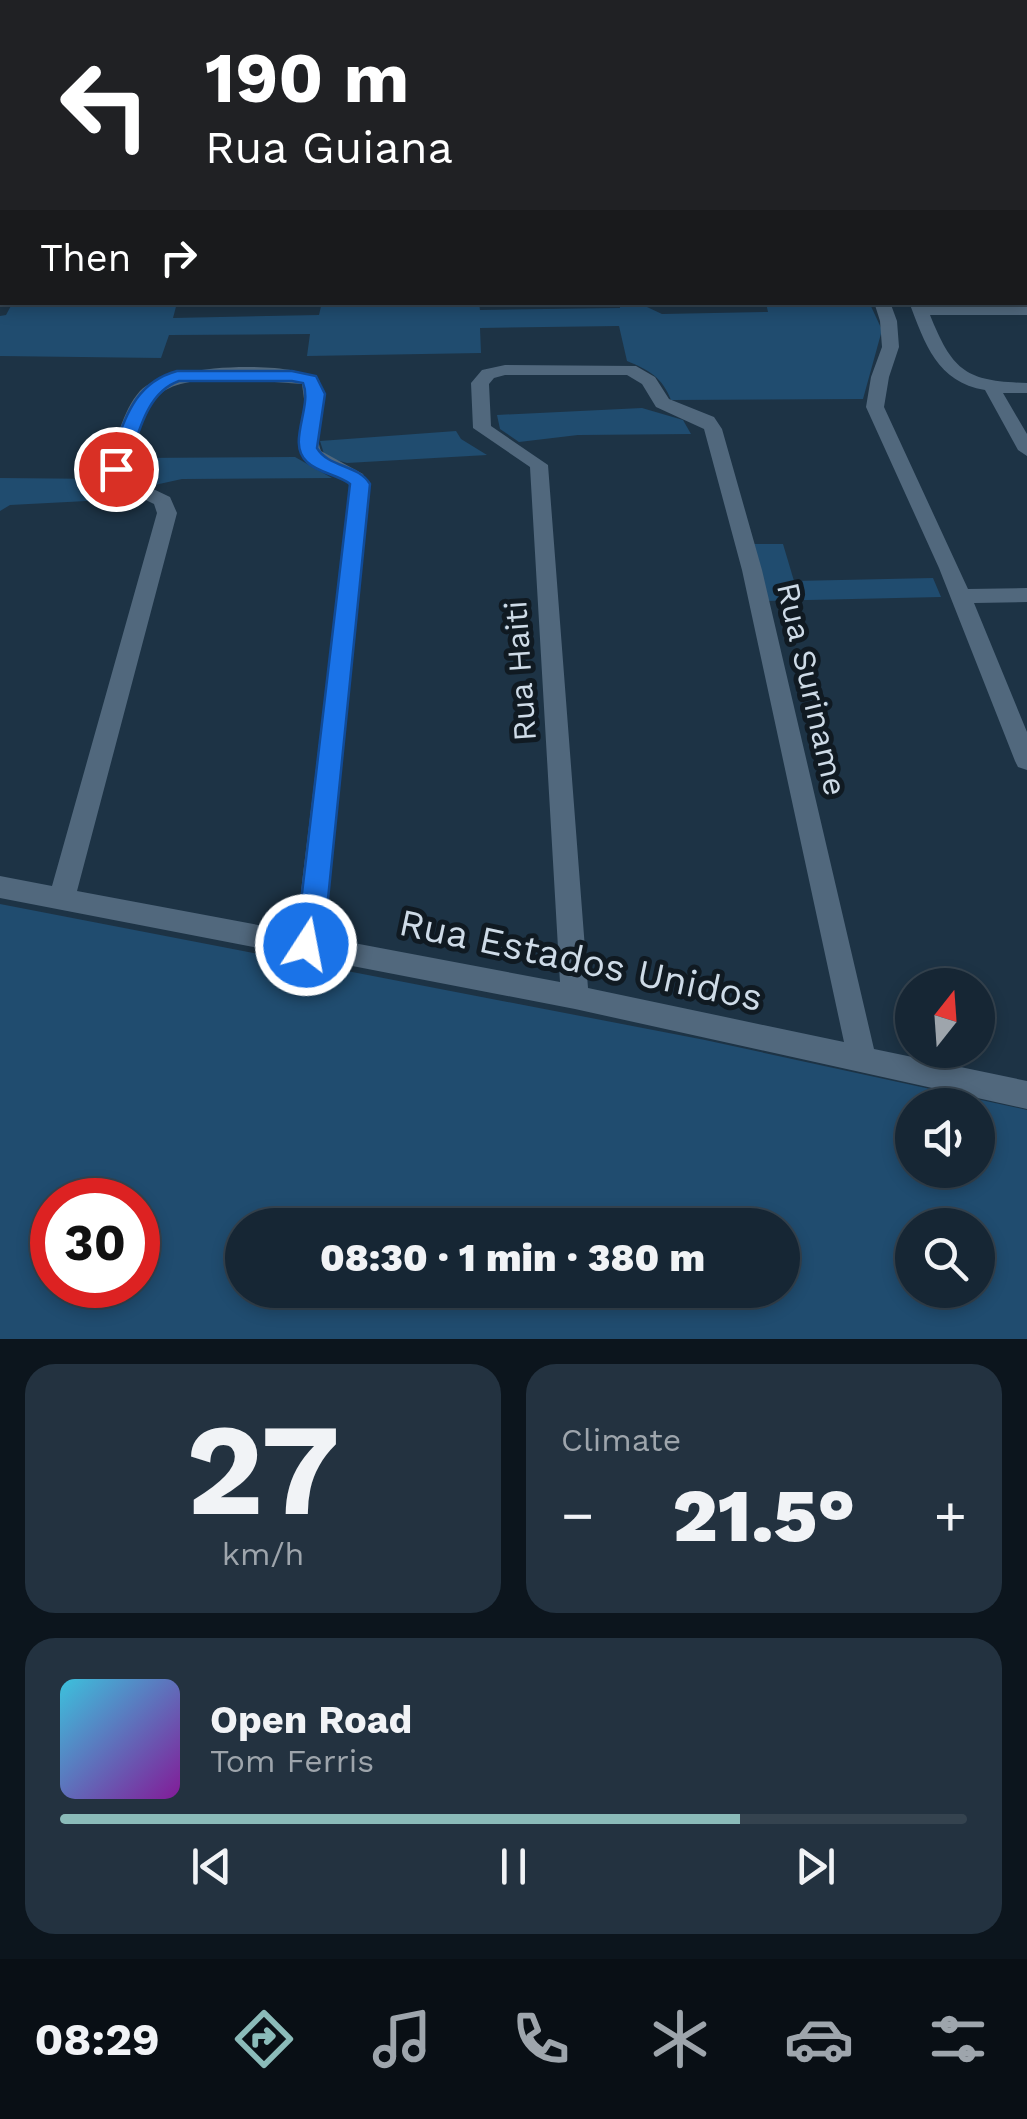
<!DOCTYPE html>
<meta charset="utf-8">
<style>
:root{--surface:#162634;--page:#233240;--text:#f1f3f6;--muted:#9ea5ac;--line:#35434f;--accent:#8bbbb9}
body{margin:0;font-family:"Work Sans",sans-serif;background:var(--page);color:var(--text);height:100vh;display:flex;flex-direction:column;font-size:38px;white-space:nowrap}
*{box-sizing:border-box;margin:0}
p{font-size:32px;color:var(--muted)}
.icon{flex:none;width:55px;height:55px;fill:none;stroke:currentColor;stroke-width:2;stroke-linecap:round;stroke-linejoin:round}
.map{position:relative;height:1339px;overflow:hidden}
.details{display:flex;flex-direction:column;gap:25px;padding:25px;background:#0c151d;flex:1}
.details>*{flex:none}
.guide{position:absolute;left:0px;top:0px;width:1028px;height:305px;box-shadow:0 5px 15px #0003,0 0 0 2px var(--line);background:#202124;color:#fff;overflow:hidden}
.needle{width:65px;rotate:17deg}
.fabs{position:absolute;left:895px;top:968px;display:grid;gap:20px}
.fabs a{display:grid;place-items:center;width:100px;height:100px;border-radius:50%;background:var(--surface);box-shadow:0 5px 15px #0003,0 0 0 2px var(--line);font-size:50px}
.speed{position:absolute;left:30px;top:1178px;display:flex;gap:20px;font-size:50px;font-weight:700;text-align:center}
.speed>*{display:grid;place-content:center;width:130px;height:130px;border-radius:50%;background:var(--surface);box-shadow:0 5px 15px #0003,0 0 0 2px var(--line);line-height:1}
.speed .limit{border:15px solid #d22;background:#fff;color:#111}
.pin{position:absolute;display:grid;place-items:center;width:85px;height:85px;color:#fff;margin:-42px;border:5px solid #fff;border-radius:50%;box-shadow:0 2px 10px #0007}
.me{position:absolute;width:110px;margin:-55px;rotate:11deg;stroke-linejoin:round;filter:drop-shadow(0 0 8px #0008)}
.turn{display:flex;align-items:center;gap:35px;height:210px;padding:0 40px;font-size:45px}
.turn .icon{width:130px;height:130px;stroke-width:2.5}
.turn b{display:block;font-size:70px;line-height:85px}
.then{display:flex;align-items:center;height:95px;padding:0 40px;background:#0003;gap:20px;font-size:38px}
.big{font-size:75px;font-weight:800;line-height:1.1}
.details .widget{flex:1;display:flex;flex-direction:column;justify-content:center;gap:15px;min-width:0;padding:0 35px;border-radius:30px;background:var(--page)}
.details .dial{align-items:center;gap:0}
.dial b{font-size:130px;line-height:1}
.song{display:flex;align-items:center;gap:30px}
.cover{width:120px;height:120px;border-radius:15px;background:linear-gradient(135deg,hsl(190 70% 55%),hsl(290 70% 35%))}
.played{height:10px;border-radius:5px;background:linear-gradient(90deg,var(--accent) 75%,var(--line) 75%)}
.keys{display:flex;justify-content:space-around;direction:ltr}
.heat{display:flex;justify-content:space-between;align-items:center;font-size:55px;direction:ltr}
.details .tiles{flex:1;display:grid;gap:25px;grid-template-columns:1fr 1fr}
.widget:last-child{grid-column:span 2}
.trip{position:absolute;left:225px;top:1208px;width:575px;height:100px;border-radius:50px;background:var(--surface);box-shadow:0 5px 15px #0003,0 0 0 2px var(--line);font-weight:800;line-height:100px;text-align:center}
.dock{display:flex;height:160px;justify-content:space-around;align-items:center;background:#090f15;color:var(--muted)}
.dock .icon{width:70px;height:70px}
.dock .on{color:var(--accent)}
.dock b{font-size:45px;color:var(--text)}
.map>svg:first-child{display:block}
.green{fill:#204c6f;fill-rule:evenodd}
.building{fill:#5f4c35;stroke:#423525;stroke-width:2.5}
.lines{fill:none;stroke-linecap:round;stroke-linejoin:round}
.lane{stroke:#51687d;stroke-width:6}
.street{fill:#51687d;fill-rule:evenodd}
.primary{fill:#ab9361;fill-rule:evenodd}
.highway{fill:#e7af4e;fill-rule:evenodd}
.route{fill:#1a73e8;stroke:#114b97;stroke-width:2.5}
.labels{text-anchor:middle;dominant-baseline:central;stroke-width:10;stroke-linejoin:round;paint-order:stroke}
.street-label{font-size:32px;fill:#cedbe7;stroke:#101a22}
.near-street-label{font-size:38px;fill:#cedbe7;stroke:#101a22}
</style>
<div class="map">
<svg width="1027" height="1339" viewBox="0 0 1027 1339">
<rect width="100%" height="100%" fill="#1d3345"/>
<g class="green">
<path d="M 13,302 L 177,303 L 173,318 L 319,315 L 322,302 L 479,303 L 480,310 L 620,308 L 620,303 L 645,302 L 647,307 L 662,314 L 768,312 L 766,303 L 869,302 L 882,330 L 863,399 L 671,400 C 662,377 649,370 627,361 L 619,326 L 480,328 L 481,353 L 307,356 L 310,334 L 169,335 L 161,358 L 0,356 L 0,316 L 6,315 Z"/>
<polygon points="642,408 683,420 691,434 578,435 519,442 500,429 497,415"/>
<polygon points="456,431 461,439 487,455 347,463 325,457 320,441"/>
<polygon points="295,457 332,478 182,479 150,486 133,477 129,463 135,458"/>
<polygon points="0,478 106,479 107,489 125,499 10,505 0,511"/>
<polygon points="749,544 783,544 794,581 933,578 941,597 764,601"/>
<path d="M 0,904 L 705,1040 L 1027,1110 L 1027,1339 L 0,1339 ZM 978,1105 L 978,1170 L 912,1170 L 912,1105 ZM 52,1200 L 138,1200 L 138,1285 L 52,1285 ZM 242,1225 L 782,1225 L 782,1290 L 242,1290 ZM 912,1225 L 978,1225 L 978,1290 L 912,1290 Z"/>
</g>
<g class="building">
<rect x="456" y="0" width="42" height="2"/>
<polygon points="652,0 713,0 714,2 653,2"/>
<polygon points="774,0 903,0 905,2 776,2"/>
</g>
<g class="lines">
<g class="lane">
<polyline points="275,0 293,2"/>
<polyline points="227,2 261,0"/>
</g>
<g class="street">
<rect x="0" y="49" width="2" height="7"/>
<polygon points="2,144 2,153 0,154 0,145"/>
<rect x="1025" y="239" width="2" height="8"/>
<rect x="0" y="274" width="2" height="10"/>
<polygon points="874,302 890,302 897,321 899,347 889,377 884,407 968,589 1027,588 1027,602 974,603 1027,732 1027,770 1018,767 1015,761 939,568 866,407 871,377 882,347 880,321"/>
<path d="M 909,302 L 1027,305 L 1027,315 L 930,315 C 953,372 966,381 1027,383 L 1027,393 L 1003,393 L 1027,434 L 1027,456 L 1018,450 L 985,390 C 937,382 925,344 909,302 Z"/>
<path d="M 505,365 L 636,366 L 655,377 L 669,399 L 714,417 L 722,429 L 762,570 L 874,1049 L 1027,1081 L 1027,1109 L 575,1009 L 0,898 L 0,876 L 52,886 L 157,513 L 154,504 L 113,484 L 107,469 C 116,444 122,411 140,391 C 164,364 292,359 319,380 C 327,409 313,433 321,451 L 363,474 L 370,490 L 322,937 L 560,982 L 530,467 L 473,428 L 471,383 L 482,370 ZM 505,375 L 627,375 L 642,384 L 656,407 L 704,429 L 742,570 L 844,1042 L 588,988 L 548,465 L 491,426 L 489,384 L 494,378 ZM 235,379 L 302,384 L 306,414 L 299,445 L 308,459 L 348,481 L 350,490 L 296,932 L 77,891 L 177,513 L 170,497 L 128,477 L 125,469 C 153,394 148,380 235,379 Z"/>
</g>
<g class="primary">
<rect x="0" y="26" width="2" height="8"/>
<rect x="1025" y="38" width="2" height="8"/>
</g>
<g class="highway">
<rect x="210" y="0" width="14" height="2"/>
<polygon points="0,2 5,2 2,10 0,10"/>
</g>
</g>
<path class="route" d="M 177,371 L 292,371 L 316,376 L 325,394 L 317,448 C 329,468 358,464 370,484 L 326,919 L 316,953 L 306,957 L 296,953 L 292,945 L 299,919 L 350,484 C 339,475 318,473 307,462 C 286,443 313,407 303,383 L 292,381 L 179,381 C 145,393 138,437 126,469 L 123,473 L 109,473 L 106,469 C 124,427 129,384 177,371 Z"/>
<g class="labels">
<g class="street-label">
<text transform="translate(520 671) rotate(-94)">Rua Haiti</text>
<text transform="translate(812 689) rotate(77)">Rua Suriname</text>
</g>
<g class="near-street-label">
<text transform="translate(581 960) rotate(12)">Rua Estados Unidos</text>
</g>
</g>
</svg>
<div class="fabs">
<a><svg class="needle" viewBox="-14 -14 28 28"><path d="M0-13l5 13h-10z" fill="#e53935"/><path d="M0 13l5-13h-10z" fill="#9ea5ac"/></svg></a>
<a><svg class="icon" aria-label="sound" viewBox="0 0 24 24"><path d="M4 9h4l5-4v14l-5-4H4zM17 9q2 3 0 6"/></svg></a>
<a><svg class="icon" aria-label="search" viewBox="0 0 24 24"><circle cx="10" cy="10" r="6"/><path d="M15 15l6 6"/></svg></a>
</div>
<div class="speed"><div class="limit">30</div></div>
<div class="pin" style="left:116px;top:469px;background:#d93025"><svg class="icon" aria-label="arrive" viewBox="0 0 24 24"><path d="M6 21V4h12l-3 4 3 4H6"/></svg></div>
<svg class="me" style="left:306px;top:945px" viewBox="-20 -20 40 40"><circle r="17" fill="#1a73e8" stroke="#fff" stroke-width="3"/><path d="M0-11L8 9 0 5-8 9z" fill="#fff"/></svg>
<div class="trip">08:30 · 1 min · 380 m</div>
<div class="guide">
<div class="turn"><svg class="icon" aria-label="left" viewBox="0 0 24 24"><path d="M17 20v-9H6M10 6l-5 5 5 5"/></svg><div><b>190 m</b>Rua Guiana</div></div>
<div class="then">Then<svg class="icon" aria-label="right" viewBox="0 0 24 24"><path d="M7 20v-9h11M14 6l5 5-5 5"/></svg></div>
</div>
</div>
<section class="details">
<div class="tiles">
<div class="widget dial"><b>27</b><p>km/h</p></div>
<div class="widget"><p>Climate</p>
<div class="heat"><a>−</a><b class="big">21.5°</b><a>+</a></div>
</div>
<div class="widget">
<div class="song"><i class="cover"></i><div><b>Open Road</b><p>Tom Ferris</p></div></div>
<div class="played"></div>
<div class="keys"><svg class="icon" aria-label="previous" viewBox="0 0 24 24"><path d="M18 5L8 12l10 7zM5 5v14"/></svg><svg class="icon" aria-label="pause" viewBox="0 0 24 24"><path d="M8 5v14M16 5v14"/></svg><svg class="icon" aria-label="next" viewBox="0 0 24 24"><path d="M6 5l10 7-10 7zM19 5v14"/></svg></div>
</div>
</div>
</section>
<nav class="dock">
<b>08:29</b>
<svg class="icon on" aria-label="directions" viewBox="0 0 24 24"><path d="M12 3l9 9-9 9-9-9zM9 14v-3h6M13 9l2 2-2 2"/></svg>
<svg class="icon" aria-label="music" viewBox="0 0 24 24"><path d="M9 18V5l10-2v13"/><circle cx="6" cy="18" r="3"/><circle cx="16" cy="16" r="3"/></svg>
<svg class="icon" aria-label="phone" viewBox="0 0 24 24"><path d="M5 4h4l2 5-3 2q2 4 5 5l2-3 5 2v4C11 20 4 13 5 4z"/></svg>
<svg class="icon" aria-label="climate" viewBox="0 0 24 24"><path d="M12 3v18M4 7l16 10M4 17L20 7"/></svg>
<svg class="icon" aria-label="car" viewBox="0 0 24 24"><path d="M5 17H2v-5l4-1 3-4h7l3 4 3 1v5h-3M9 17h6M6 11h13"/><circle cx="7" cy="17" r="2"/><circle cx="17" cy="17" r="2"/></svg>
<svg class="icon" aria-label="filters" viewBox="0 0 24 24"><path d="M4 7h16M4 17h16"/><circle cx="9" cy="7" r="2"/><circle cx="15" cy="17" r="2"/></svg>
</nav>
